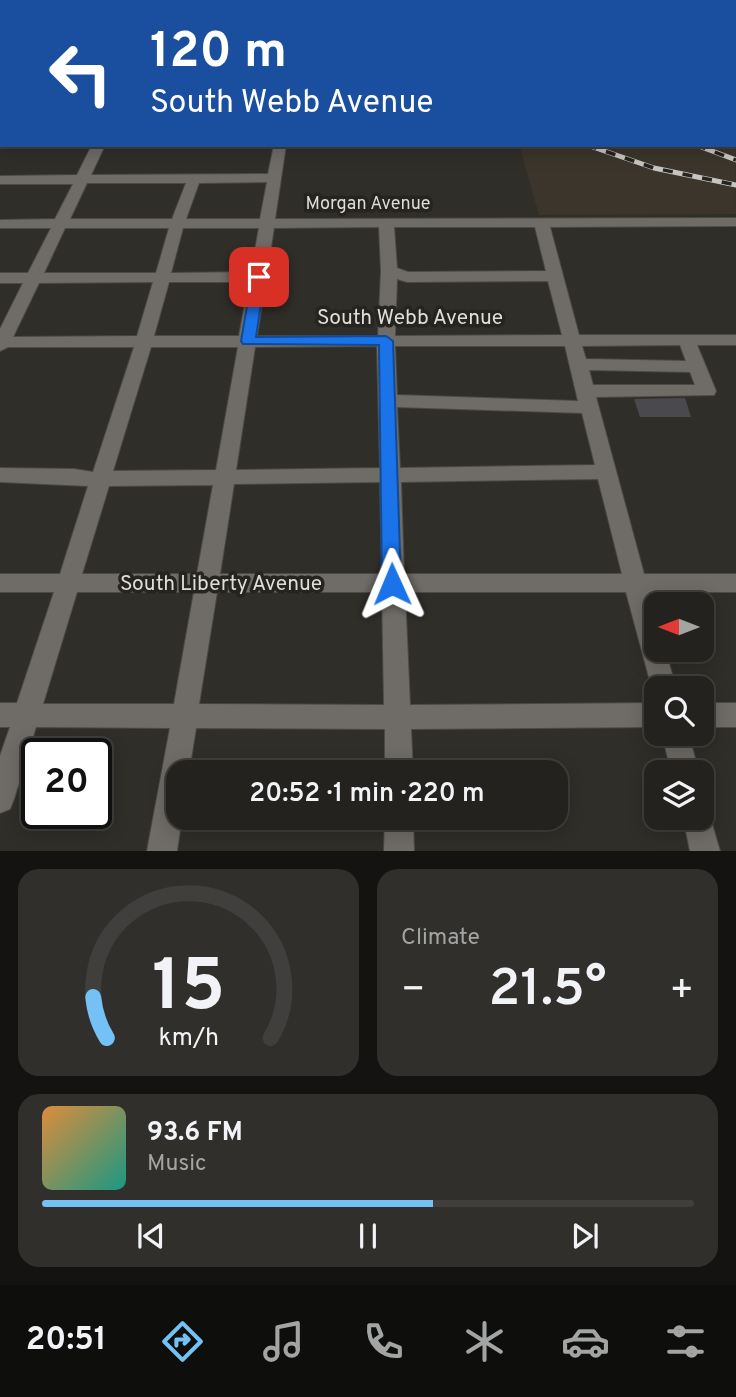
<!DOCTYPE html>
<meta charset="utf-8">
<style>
:root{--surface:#24221f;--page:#302f2c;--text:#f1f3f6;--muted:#a3a4a4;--line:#413f3d;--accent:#73c1f5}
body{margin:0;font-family:Overpass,sans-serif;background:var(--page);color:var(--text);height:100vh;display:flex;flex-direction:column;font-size:26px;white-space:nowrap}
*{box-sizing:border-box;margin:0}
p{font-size:23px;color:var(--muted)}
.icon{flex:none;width:38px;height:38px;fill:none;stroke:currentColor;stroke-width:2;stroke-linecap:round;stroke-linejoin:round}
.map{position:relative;height:851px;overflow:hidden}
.panel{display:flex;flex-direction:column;gap:18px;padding:18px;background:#141311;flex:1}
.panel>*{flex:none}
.banner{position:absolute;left:0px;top:0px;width:737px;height:147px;box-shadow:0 4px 18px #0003,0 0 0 2px var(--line);background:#1a4fa0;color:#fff;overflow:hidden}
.needle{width:46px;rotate:270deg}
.tools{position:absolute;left:644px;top:592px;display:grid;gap:14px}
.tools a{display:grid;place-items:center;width:70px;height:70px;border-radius:14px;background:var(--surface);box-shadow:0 4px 18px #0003,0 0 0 2px var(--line);font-size:35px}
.speed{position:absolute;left:21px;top:738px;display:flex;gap:14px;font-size:35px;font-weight:700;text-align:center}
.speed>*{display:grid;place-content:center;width:91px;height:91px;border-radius:50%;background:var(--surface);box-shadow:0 4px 18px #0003,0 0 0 2px var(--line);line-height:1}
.speed .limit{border:4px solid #111;border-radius:10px;background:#fff;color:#111}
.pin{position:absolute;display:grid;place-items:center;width:60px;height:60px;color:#fff;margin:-30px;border-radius:14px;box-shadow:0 4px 10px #0006}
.me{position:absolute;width:77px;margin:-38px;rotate:359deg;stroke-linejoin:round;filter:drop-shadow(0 0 5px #0008)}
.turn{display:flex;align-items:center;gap:24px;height:147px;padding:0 35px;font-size:32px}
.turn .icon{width:91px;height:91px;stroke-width:2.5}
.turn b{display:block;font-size:49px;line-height:60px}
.big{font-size:52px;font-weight:600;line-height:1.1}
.panel .tile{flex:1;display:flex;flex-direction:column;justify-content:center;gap:10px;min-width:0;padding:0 24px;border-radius:21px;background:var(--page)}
.panel .dial{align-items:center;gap:0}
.dial svg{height:182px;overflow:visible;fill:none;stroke:var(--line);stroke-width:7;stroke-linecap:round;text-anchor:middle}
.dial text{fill:var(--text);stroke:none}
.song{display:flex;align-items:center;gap:21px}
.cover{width:84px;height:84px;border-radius:10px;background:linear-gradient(135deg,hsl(30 70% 55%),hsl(170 70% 35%))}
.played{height:7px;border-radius:4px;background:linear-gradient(90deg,var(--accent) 60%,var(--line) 60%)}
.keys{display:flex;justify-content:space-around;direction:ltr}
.heat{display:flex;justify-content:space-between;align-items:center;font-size:38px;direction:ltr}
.panel .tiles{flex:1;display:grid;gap:18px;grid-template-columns:1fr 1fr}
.tile:last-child{grid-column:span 2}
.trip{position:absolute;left:166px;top:760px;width:402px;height:70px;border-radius:21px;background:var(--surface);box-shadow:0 4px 18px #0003,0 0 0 2px var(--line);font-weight:600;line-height:70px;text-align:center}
.tab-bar{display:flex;height:112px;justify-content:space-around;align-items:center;background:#0e0e0c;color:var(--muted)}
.tab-bar .icon{width:49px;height:49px}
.tab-bar .current{color:var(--accent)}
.tab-bar b{font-size:32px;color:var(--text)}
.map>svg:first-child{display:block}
.built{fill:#3b352b}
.building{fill:#4a494e}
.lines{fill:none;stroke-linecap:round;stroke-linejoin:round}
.minor-casing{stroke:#4b4a45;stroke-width:2}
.minor{fill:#6f6c67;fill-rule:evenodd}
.rail-far1-casing{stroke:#c6c5c1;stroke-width:4.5}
.rail-casing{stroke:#c6c5c1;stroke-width:5}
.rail-far1{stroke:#26241f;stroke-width:2.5;stroke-dasharray:9;stroke-linecap:butt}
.rail{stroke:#26241f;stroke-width:3.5;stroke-dasharray:10;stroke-linecap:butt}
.route{fill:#1a73e8;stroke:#114b97;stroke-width:2}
.labels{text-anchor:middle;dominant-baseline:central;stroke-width:7;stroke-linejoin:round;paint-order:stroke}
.far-street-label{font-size:18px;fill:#deddd9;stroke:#26241f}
.street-label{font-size:21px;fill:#deddd9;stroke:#26241f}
</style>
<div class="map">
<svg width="736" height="851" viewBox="0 0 736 851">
<rect width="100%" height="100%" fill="#302e29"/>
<polygon class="built" points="735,103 736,214 539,215 519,145 735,145"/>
<polygon class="building" points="685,398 691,417 640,417 634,399"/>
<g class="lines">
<defs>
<g id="minor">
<polygon points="661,0 671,0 673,2 662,2"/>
<polygon points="717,0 727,0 729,2 718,2"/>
<rect x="735" y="12" width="1" height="7"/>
<rect x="0" y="22" width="2" height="6"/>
<rect x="0" y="46" width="2" height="6"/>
<rect x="735" y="72" width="1" height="6"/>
<rect x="0" y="73" width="2" height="6"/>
<rect x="735" y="91" width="1" height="8"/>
<polygon points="0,92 2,92 0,102"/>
<rect x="0" y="136" width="2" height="8"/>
<path d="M 92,145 L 105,145 L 91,175 L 268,174 L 274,145 L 286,145 L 275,219 L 736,218 L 736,226 L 550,227 L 579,335 L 736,335 L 736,345 L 697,345 L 716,391 L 714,395 L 596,397 L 644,574 L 736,574 L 736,592 L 649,592 L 656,617 L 656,649 L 665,649 L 676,688 L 656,688 L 656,697 L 654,696 L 626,592 L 405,592 L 410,705 L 656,703 L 656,727 L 411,729 L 413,772 L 385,772 L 385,729 L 196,728 L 189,772 L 178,772 L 178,817 L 182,817 L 177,851 L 147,851 L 170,728 L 36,727 L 14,799 L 10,809 L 0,813 L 0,756 L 10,727 L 0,727 L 0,703 L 17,703 L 54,592 L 0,592 L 0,574 L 60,574 L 88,486 L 0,482 L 0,468 L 74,469 L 93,472 L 134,347 L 8,347 L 0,351 L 0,329 L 23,283 L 0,283 L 0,273 L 28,273 L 51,228 L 0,228 L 0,220 L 55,219 L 73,184 L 0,184 L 0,176 L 77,175 ZM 267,182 L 260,219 L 186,219 L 199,183 ZM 87,183 L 186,183 L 172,219 L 70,219 ZM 379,227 L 381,271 L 378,336 L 257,336 L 274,228 ZM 394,227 L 535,227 L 546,271 L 408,272 L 397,268 ZM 65,228 L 169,228 L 156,273 L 44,273 ZM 183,228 L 259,228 L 251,272 L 171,273 ZM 397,279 L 407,282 L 548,281 L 562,335 L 395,336 ZM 153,282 L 137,336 L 13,337 L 39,283 ZM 169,282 L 249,282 L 239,336 L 154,336 ZM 680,345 L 686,361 L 586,359 L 582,346 ZM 377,346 L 380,468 L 236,470 L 255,347 ZM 395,346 L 565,346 L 578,401 L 397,395 ZM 151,347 L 238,347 L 216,470 L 113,471 ZM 589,370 L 690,372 L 695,385 L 593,385 ZM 397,407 L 582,413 L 595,465 L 400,468 ZM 598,479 L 622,574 L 404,574 L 401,482 ZM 380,482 L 382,574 L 220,574 L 234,484 ZM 213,485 L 197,574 L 82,574 L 109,486 ZM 77,592 L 194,592 L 174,704 L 43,704 ZM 217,592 L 382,592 L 384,705 L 199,704 Z"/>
<rect x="702" y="703" width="34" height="24"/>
<polygon points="662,733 688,733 699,772 671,772"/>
<polygon points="702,805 707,807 720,851 690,851 683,817 702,817"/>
<polygon points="385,817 413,817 414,851 384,851"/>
</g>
</defs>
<use href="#minor" class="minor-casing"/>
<use href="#minor" class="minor"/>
<defs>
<polyline id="rail-far1" points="457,0 459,2"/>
<g id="rail">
<polyline points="587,145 654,168 736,185"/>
<polyline points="696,145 736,160"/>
</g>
</defs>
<use href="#rail-far1" class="rail-far1-casing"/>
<use href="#rail" class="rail-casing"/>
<use href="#rail-far1" class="rail-far1"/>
<use href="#rail" class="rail"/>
</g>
<polygon class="route" points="259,273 265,277 256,337 386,336 393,341 401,584 399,589 392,592 385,589 382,584 379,345 243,344 241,341 252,277"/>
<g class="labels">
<g class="far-street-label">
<text x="368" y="204">Morgan Avenue</text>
</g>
<g class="street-label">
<text x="410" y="318">South Webb Avenue</text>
<text x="221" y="584">South Liberty Avenue</text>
</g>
</g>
</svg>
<div class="tools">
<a><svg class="needle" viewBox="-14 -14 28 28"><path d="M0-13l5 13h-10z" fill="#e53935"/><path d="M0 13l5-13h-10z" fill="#a3a4a4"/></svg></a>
<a><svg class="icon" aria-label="search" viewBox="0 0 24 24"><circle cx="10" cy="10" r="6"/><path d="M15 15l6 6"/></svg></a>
<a><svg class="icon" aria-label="layers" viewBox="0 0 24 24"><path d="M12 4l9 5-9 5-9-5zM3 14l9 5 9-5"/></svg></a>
</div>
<div class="speed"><div class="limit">20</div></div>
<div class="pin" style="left:259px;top:277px;background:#d93025"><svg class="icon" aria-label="arrive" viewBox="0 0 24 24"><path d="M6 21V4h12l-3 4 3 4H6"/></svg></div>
<svg class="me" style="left:392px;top:584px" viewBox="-20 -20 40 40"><path d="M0-17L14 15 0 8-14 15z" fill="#1a73e8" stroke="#fff" stroke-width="4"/></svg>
<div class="trip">20:52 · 1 min · 220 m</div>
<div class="banner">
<div class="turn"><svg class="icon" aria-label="left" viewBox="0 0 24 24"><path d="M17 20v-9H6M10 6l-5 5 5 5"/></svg><div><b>120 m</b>South Webb Avenue</div></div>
</div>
</div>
<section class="panel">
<div class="tiles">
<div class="tile dial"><svg viewBox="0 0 100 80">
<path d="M14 69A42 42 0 1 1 86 69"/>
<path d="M14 69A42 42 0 0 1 8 51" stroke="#73c1f5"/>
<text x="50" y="56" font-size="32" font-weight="700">15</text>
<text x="50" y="72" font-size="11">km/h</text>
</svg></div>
<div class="tile"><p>Climate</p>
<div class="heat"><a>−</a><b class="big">21.5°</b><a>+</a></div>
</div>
<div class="tile">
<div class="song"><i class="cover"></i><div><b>93.6 FM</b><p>Music</p></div></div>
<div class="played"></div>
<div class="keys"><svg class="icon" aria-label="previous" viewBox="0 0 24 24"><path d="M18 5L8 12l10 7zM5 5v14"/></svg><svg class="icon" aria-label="pause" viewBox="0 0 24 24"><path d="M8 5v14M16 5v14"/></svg><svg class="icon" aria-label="next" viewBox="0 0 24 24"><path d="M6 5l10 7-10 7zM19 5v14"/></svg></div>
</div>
</div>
</section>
<nav class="tab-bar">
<b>20:51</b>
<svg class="icon current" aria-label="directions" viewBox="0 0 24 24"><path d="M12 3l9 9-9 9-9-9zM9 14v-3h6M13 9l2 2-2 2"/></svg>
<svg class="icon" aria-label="music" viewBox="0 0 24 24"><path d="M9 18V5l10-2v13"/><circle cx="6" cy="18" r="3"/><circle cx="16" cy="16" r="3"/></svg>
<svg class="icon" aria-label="phone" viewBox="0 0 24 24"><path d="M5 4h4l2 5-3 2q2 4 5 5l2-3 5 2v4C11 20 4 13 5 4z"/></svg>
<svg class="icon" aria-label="climate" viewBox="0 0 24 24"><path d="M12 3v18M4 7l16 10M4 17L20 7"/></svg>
<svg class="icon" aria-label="car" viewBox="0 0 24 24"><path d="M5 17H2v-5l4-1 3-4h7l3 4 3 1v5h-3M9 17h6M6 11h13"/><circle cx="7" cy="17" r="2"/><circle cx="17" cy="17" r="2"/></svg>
<svg class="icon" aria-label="filters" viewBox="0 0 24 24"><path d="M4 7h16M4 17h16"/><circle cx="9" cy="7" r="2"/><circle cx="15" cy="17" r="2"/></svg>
</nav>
